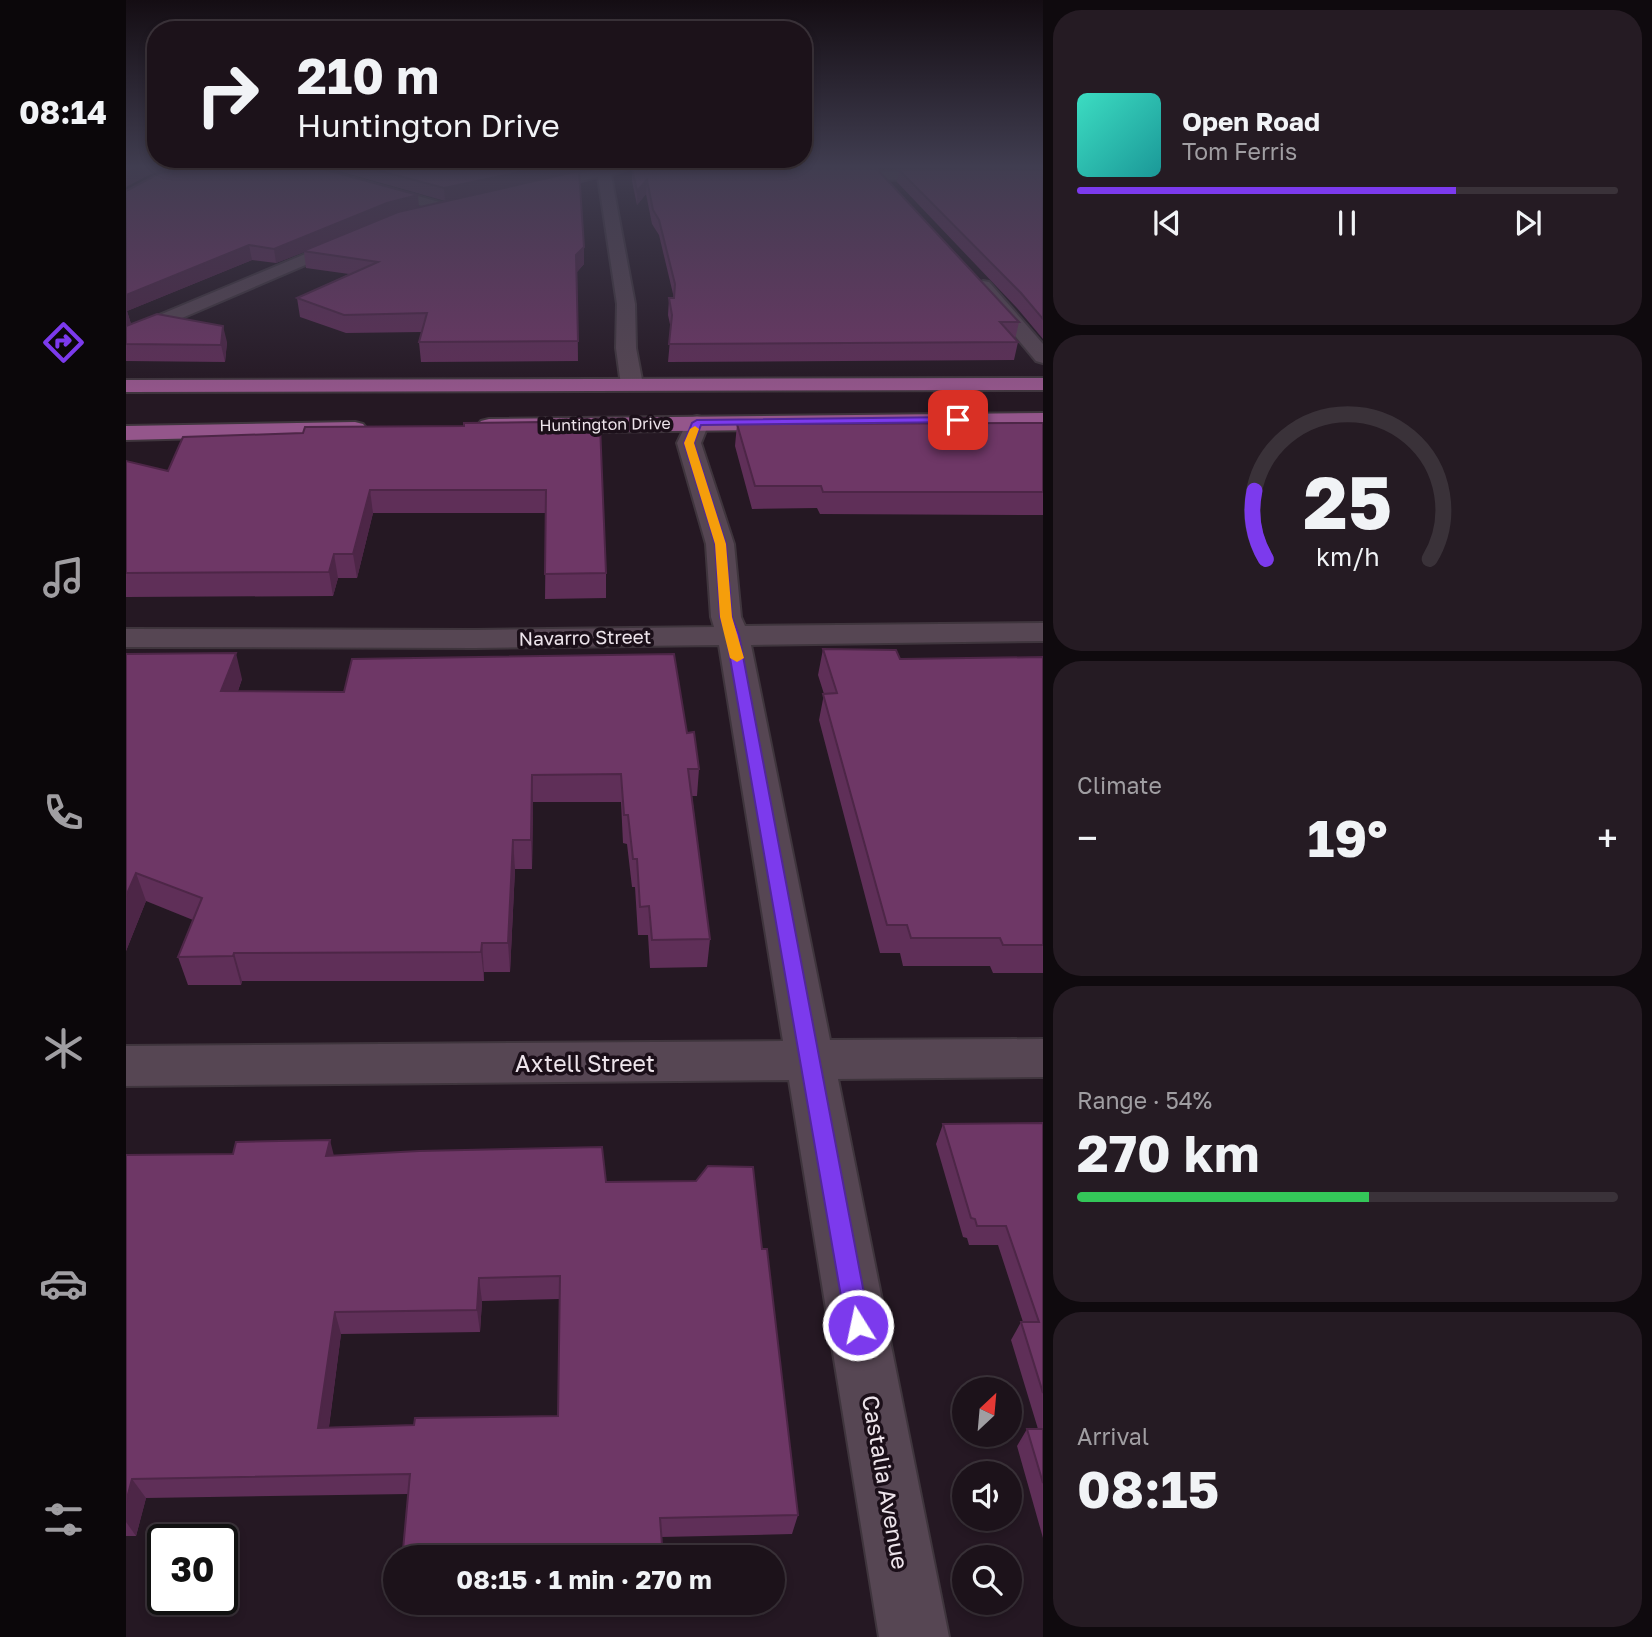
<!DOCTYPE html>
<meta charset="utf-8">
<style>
:root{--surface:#1c121a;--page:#251b23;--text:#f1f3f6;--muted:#a09ea2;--line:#3a3239;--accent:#7c3aed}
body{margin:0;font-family:"Golos Text",sans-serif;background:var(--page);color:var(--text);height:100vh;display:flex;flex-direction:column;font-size:26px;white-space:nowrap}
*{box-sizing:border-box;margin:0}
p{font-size:23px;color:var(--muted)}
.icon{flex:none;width:38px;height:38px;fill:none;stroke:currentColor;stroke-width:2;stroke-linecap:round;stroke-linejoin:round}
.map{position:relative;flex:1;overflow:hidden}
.sheet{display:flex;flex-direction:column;gap:10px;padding:10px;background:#0f0a0e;width:609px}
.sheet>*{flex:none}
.guide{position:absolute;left:21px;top:21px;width:665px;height:147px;border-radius:28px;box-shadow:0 4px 10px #0003,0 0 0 2px var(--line);background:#1c121a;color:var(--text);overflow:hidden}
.needle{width:46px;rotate:26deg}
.controls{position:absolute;left:826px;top:1377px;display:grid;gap:14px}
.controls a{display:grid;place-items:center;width:70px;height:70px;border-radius:50%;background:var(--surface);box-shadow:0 4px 10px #0003,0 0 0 2px var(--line);font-size:35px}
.speed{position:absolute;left:21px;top:1524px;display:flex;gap:14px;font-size:35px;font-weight:700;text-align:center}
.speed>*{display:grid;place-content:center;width:91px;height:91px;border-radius:50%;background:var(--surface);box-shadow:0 4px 10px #0003,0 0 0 2px var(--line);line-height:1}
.speed .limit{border:4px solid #111;border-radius:10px;background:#fff;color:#111}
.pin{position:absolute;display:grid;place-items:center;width:60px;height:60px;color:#fff;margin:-30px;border-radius:14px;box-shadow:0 4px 10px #0006}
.me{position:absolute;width:77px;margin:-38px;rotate:350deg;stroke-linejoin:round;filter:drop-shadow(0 0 5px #0008)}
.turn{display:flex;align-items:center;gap:24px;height:147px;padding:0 35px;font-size:32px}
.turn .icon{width:91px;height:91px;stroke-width:2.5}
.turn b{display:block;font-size:49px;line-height:60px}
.big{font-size:52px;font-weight:700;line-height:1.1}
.sheet .tile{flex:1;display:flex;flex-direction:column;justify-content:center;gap:10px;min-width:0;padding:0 24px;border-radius:28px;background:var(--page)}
.sheet .dial{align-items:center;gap:0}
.dial svg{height:182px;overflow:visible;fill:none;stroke:var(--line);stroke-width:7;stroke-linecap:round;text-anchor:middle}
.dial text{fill:var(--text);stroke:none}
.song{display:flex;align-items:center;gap:21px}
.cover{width:84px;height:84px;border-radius:10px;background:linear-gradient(135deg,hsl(170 70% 55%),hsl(180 70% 35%))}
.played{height:7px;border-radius:4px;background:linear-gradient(90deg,var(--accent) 70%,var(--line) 70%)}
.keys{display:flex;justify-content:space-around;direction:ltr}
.heat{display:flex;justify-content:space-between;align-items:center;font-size:38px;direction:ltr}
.charge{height:10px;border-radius:5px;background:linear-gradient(90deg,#34c759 54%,var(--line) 0)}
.trip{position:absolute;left:257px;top:1545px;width:402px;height:70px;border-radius:35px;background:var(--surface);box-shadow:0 4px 10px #0003,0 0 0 2px var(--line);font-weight:700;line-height:70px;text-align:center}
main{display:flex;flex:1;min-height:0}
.menu{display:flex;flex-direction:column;width:126px;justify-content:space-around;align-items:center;background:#0b070a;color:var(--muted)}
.menu .icon{width:49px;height:49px}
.menu .on{color:var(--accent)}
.menu b{font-size:32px;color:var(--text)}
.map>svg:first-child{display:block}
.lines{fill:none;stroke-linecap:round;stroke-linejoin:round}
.minor-casing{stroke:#3f353d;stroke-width:4}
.primary-casing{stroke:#3f353d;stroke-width:4}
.minor{fill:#564653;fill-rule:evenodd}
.primary{fill:#94568b;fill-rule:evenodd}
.wall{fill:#5f2f58;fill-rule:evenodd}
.shaded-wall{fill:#4d2647}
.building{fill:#6e3766;stroke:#4d2647;stroke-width:2;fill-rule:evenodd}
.route{fill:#7c3aed;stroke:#51269a;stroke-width:2}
.slow{fill:#f59e0b}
.labels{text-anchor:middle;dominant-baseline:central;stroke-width:7;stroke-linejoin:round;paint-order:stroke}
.far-street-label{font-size:16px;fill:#ede4eb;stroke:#1b0f19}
.street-label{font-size:19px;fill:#ede4eb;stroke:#1b0f19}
.near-street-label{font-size:23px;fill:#ede4eb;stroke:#1b0f19}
</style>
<main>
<nav class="menu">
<b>08:14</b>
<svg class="icon on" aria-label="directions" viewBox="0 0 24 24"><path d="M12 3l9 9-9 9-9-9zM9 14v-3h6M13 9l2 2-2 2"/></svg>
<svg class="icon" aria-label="music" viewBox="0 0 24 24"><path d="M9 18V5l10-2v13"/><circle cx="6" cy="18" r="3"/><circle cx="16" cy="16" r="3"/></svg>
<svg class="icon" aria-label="phone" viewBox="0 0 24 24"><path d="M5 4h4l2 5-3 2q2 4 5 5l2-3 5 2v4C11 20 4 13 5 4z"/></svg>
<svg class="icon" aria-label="climate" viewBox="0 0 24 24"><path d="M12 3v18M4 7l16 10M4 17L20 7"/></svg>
<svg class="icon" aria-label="car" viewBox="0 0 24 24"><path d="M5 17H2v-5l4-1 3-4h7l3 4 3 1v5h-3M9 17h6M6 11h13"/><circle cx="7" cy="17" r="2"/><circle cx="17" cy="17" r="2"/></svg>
<svg class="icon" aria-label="filters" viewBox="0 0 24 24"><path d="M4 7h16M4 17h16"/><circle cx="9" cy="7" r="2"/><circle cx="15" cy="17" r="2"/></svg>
</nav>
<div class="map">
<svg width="917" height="1637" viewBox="0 0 917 1637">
<rect width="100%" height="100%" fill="#251823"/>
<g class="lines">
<defs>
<g id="minor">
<polygon points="166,167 188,167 324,205 326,208 319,212 314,211 168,170"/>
<polygon points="483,167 508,167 485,175 509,304 510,348 517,385 514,390 498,390 495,385 490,348 491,304 472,177 402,193 395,189 397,186"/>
<polygon points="917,171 917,179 704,180 697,176 704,172"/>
<polygon points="227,234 235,239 233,242 0,342 0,329"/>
<polygon points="857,281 863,282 917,344 917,363 910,361 851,290 848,286"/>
<polygon points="571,416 579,418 583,423 575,443 608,544 615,617 619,626 917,623 917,641 625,645 704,1040 917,1039 917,1077 712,1079 823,1637 753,1637 663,1080 0,1086 0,1046 657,1041 593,645 349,648 0,647 0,629 349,630 588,627 585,617 580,544 551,443 563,418"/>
</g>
<g id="primary">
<polygon points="917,378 917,390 0,392 0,380"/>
<polygon points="917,413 917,427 363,433 355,431 351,426 355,421 363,419"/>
<polygon points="229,422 237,424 241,429 237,434 0,440 0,426"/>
</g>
</defs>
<use href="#minor" class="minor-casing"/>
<use href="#primary" class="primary-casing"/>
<use href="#minor" class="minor"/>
<use href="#primary" class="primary"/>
</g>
<g class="wall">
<polygon points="198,167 452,167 458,264 451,272 452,361 295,362 293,342 296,332 220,333 174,317 171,298 223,274 180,268 178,252 150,263 126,260 1,311 5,324 101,342 99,362 0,361 0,191 293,207 319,201"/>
<polygon points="509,167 738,167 737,168 893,322 889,339 892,342 888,360 542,362 545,329 542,315 543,298 548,298 533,235 526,224 520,194 511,205 506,181 506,168"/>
<polygon points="756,167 917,167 917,169 758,168"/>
<polygon points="773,170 917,170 917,339 891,308 771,182"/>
<polygon points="917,423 917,515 694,514 691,508 626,509 609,446 611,424"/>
<polygon points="416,426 480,573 480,598 419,599 420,513 247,513 231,578 212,578 207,596 0,597 0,461 42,471"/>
<polygon points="697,649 774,659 917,657 917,973 867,973 864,966 777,966 774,953 754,953 693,720 698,694 692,675"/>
<polygon points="0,654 116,679 112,691 561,733 573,769 571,796 566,796 584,939 581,967 524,968 522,935 512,935 509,887 506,887 501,844 497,843 495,802 407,802 406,869 389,869 384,972 358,972 358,981 116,981 115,985 62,985 52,957 67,920 20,901 0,951"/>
<polygon points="917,1123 917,1538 891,1446 901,1429 912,1429 885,1340 895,1322 897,1322 872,1245 843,1245 841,1238 837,1237 810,1144 817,1124"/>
<path d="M 0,1155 L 208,1156 L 480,1182 L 636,1249 L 672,1515 L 666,1534 L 535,1537 L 537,1558 L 279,1558 L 277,1550 L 282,1494 L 20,1498 L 10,1536 L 0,1536 ZM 434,1299 L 432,1416 L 288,1425 L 203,1427 L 215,1334 L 354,1332 L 356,1301 Z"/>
</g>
<g class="shaded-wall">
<polygon points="13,167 64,167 25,174 0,187 0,173"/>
<polygon points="417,167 452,167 452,171 319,201 318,188"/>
<polygon points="521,180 520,194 511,205 511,191"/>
<polygon points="292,195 293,208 177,251 178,252 150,263 148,249 261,203"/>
<polygon points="123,245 126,260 1,311 5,324 0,327 0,295"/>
<polygon points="458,247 458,264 450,273 450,255"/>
<polygon points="97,326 101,342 99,362 95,345"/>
<polygon points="244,490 247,513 231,578 227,554"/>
<polygon points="208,554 212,578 207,596 203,572"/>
<polygon points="110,653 116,679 102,718 95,691"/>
<polygon points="406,775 407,802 406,869 405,840"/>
<polygon points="387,840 389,869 384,972 382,943"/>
<polygon points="10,873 20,901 0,951 0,896"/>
<polygon points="356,943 358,972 358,981 355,952"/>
<polygon points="108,953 116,981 115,985 107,956"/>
<polygon points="204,1140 210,1164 200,1156"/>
<polygon points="353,1278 356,1301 354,1332 351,1310"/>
<polygon points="209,1312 215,1334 200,1448 192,1428"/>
<polygon points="6,1479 20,1498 10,1536 0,1522 0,1502"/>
</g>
<g class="building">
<polygon points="0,167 13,167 0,173"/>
<polygon points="70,167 189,167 292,195 261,203 148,249 123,245 0,295 0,191 34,173"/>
<polygon points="239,167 417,167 318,188"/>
<polygon points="506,168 751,169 893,322 874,322 892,342 543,344 546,315 543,298 548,298 549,284 533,220 527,210 521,180 511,191"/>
<polygon points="773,170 917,170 917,319 895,293"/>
<polygon points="453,171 458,247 450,255 452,341 293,342 301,313 218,315 171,298 252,262 177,251 272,212"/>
<polygon points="31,314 97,326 95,345 0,344 0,326"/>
<polygon points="416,422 415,426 474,425 480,573 419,574 420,490 244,490 227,554 208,554 203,572 0,573 0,461 42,471 57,437 177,433 179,427 338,426 338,423"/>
<polygon points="917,423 917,492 697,492 695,486 629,486 611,424"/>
<polygon points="697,649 770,650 774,659 917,657 917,945 877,945 874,938 785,938 781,925 761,925 697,694 711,693"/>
<polygon points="110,653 95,691 218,692 226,659 548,654 561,733 568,732 573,769 562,769 584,939 526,940 523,906 514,907 511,859 507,859 502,815 498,815 495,774 406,775 405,840 387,840 382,943 356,943 355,952 108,953 107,956 52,957 76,898 10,873 0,896 0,654"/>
<polygon points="917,1123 917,1393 895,1322 913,1322 880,1226 851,1226 849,1219 845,1218 817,1124"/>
<path d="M 204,1140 L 200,1156 L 293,1151 L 476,1147 L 480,1182 L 570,1181 L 582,1166 L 627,1167 L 636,1249 L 641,1249 L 672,1515 L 534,1518 L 537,1558 L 387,1557 L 387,1548 L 277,1550 L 284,1474 L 6,1479 L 0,1502 L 0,1155 L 107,1154 L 110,1142 ZM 434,1276 L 432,1416 L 289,1418 L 288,1425 L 192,1428 L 209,1312 L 351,1310 L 353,1278 Z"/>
<polygon points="901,1429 917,1429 917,1483"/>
</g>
<linearGradient id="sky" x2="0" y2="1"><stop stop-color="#140d13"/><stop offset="0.42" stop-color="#403d50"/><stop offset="1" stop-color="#403d50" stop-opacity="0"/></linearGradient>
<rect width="917" height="396" fill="url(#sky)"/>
<polygon class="route" points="832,417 837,420 835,422 575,425 568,443 600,544 606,617 613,635 744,1325 740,1334 732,1337 723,1334 720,1325 600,635 594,617 589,544 558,443 566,423 571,420"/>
<polygon class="slow" points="569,426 573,429 568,443 600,544 606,617 618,658 611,662 604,658 594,617 589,544 558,443 564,429"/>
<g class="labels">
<g class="far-street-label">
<text transform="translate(479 424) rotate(-1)">Huntington Drive</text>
</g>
<g class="street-label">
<text transform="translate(459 637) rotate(-1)">Navarro Street</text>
</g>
<g class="near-street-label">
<text x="459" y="1063">Axtell Street</text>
<text transform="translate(760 1482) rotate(80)">Castalia Avenue</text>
</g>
</g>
</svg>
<div class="controls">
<a><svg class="needle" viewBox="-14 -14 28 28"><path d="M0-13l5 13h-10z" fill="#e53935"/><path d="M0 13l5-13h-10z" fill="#a09ea2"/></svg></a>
<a><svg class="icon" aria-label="sound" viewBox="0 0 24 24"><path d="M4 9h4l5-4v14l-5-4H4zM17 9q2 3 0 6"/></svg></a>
<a><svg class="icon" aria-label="search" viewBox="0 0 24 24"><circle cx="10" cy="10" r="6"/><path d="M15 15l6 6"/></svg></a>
</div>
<div class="speed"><div class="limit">30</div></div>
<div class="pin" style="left:832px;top:420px;background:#d93025"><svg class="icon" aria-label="arrive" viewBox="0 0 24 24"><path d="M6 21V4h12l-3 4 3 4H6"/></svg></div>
<svg class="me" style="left:732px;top:1325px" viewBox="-20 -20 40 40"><circle r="17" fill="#7c3aed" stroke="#fff" stroke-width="3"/><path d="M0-11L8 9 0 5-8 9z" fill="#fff"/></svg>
<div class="trip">08:15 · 1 min · 270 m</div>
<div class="guide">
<div class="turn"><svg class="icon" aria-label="right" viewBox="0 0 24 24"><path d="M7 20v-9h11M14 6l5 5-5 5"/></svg><div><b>210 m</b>Huntington Drive</div></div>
</div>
</div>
<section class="sheet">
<div class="tile">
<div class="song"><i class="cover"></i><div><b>Open Road</b><p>Tom Ferris</p></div></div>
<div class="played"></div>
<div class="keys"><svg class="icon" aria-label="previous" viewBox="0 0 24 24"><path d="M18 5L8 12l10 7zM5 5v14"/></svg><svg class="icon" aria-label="pause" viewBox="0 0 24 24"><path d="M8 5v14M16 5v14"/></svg><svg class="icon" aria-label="next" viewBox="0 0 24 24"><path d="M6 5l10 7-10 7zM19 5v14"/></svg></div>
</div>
<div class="tile dial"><svg viewBox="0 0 100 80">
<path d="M14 69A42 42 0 1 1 86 69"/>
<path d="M14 69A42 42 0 0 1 9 39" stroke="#7c3aed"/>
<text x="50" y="56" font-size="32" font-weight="700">25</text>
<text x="50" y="72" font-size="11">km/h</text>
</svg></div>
<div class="tile"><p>Climate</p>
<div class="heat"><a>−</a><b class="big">19°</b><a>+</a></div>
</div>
<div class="tile"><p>Range · 54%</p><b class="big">270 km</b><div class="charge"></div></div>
<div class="tile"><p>Arrival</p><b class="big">08:15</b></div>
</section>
</main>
